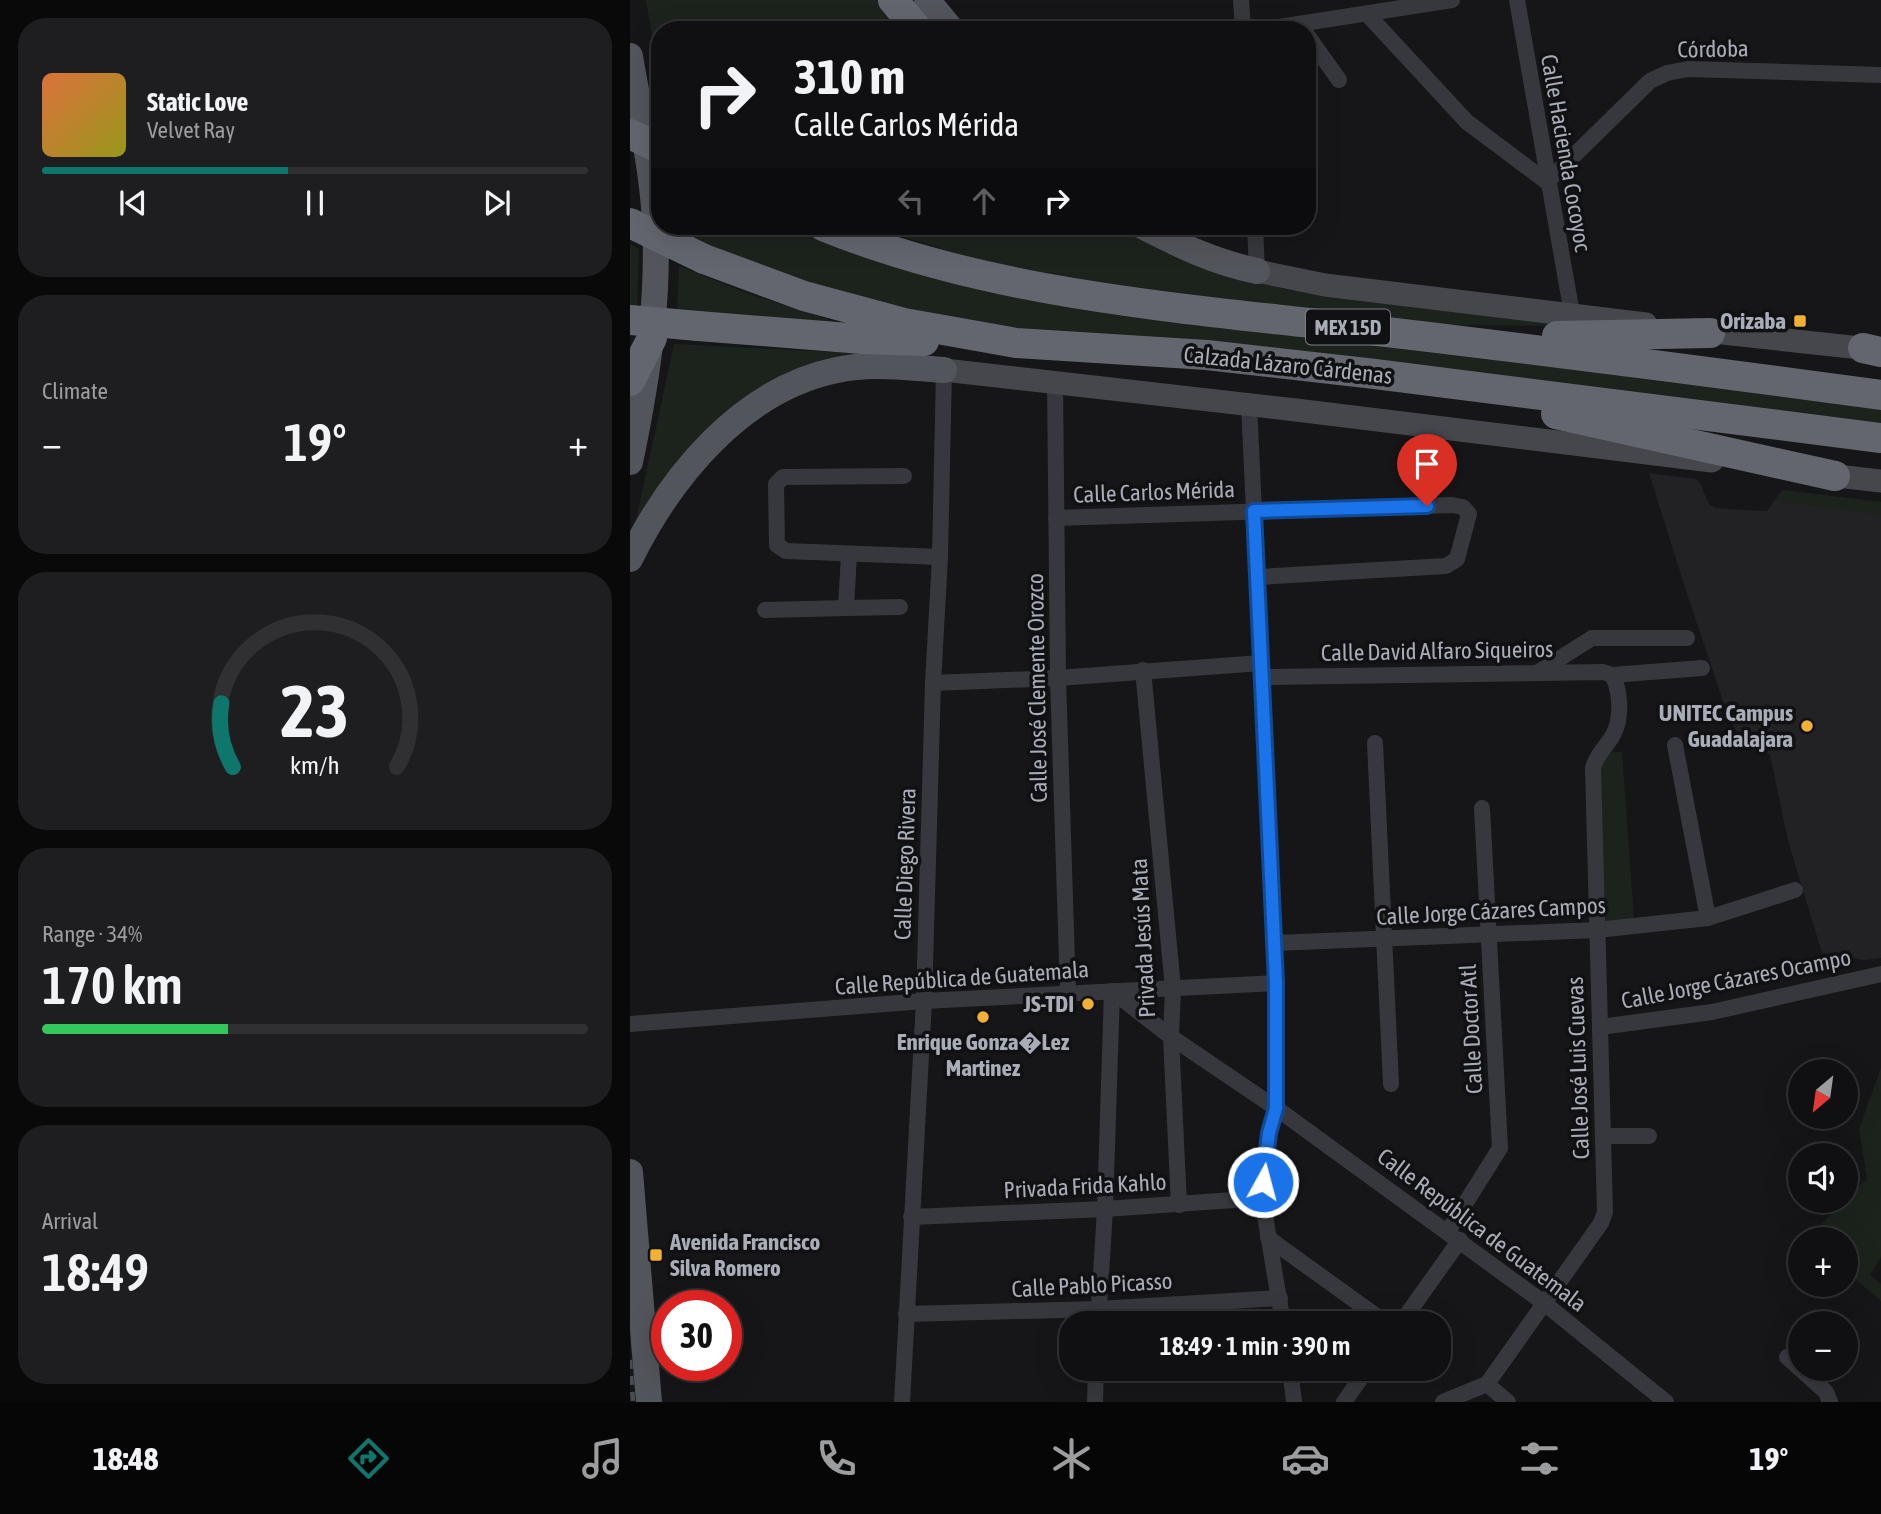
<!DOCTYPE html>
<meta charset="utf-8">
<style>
:root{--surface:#101012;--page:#1e1e20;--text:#f1f3f6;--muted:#9c9d9f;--line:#303032;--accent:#0f766e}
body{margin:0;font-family:"Asap Condensed",sans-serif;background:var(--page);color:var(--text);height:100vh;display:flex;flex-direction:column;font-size:26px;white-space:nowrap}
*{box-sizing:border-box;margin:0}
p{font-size:23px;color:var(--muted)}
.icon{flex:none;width:38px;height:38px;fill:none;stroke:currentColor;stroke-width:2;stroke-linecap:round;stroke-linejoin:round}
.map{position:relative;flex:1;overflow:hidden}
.details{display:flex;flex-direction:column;gap:18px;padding:18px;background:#09090a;width:630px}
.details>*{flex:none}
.guide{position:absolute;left:21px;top:21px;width:665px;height:214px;border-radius:28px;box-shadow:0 7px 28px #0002,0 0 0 2px var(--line);background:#101012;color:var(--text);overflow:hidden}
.needle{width:46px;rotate:209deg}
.buttons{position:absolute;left:1158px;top:1059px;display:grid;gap:14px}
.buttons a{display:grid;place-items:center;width:70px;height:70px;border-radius:50%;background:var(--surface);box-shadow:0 7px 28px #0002,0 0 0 2px var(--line);font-size:35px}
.speed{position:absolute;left:21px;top:1290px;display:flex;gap:14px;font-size:35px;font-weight:700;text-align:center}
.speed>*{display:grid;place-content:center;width:91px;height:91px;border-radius:50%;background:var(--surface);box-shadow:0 7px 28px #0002,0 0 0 2px var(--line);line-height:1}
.speed .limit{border:10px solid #d22;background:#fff;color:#111}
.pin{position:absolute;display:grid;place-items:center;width:60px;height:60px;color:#fff;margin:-72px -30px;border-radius:50% 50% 50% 0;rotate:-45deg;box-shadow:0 0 7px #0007}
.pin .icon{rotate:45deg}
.me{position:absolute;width:77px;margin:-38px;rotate:7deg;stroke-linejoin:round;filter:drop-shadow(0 0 5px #0008)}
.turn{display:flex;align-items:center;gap:24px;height:147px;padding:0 28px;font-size:32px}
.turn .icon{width:91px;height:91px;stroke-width:2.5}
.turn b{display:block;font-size:49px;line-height:60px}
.lanes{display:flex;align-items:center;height:66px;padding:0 28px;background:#0003;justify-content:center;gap:35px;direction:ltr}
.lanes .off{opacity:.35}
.big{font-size:52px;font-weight:600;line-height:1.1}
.details .tile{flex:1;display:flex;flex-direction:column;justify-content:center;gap:10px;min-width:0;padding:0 24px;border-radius:28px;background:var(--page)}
.details .dial{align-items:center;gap:0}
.dial svg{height:182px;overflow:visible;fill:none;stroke:var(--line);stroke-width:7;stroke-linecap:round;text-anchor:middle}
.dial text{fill:var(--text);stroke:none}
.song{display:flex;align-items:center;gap:21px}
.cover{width:84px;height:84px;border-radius:10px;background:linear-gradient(135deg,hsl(20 70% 55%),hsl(60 70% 35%))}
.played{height:7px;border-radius:4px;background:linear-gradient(90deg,var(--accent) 45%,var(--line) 45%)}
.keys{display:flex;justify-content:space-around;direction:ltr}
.heat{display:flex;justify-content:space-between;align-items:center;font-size:38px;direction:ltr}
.charge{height:10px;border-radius:5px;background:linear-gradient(90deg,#34c759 34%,var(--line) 0)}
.trip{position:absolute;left:429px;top:1311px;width:392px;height:70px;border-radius:28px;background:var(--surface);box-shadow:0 7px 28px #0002,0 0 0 2px var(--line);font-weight:600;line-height:70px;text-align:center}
.tabs{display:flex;height:112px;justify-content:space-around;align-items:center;background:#060607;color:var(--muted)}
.tabs .icon{width:49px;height:49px}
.tabs .current{color:var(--accent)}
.tabs b{font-size:32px;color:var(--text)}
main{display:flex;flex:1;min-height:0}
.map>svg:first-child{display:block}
.built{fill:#222225}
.green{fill:#1c231d}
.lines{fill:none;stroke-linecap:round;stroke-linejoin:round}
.street{stroke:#37383d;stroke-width:16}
.secondary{stroke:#45474d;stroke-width:23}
.primary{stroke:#53555c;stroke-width:26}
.highway{stroke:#63666e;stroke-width:30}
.rail{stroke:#4a4c52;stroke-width:4.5;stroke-dasharray:9 7;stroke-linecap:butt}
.highway-bridge{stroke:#63666e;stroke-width:30}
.route-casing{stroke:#114b97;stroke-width:18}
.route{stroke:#1a73e8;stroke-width:12}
.poi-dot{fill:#f2b134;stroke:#111113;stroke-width:2.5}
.labels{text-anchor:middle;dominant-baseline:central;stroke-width:7;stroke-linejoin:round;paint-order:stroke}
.shield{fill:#111113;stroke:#7b7e86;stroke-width:2}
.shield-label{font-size:21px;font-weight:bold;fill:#a8adb8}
.street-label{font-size:23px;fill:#a8adb8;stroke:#111113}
.poi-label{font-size:23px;font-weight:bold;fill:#a8adb8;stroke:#111113;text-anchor:end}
</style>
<main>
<section class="details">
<div class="tile">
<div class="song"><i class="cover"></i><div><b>Static Love</b><p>Velvet Ray</p></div></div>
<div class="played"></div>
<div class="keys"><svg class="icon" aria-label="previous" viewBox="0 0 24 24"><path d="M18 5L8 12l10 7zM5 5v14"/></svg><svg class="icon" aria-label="pause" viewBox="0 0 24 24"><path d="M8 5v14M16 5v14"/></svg><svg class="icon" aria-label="next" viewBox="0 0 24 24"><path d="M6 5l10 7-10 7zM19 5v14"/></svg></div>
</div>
<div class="tile"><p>Climate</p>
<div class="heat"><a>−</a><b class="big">19°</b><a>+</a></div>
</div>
<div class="tile dial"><svg viewBox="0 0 100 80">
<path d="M14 69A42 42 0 1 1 86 69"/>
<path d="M14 69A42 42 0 0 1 9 41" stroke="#0f766e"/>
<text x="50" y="56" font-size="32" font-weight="700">23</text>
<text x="50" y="72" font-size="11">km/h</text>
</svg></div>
<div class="tile"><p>Range · 34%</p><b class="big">170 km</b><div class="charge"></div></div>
<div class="tile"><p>Arrival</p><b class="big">18:49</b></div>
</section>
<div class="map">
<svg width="1251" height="1402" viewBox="0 0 1251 1402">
<rect width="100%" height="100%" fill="#161618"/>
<polygon class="built" points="1019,473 1066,479 1070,483 1079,504 1086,508 1097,509 1137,511 1152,490 1251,502 1251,958 1234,960 1192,953 1158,841 1140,755 1109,735 1098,716 1057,594"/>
<g class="green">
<polygon points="16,0 248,0 274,30 30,30 30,85"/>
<polygon points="47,226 147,226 208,247 316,281 407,302 491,316 1251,406 1251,426 310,319 201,293 112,259 48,231"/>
<polygon points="237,226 498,226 511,235 592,273 659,290 927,320 926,326 823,325 487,288 359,263"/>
<polygon points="0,244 9,249 7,309 0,308"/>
<polygon points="49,266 114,292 212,324 47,314"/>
<polygon points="44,344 245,354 154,376 5,525"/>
<polygon points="1152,490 1251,502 1251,515 1145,501"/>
<polygon points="977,752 992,752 1004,919 976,923 968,769"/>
<polygon points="1251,1068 1251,1257 1240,1275 1251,1284 1251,1301 1216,1271 1216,1239 1177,1238 1237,1179 1229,1129"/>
</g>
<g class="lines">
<g class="street">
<polyline points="611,0 613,30"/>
<polyline points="887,0 942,314"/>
<polyline points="737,14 837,122 917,182 1020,81 1037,73 1058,69 1251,75"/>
<polyline points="630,30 822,0"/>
<polyline points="677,35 709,80"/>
<polyline points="625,226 627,271"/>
<polyline points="425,382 428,678 438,993"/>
<polyline points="619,404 646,983 646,1108 639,1133 634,1165 632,1198 653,1323"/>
<polyline points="274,476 153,477 146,484 147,545 156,551 310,557"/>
<polyline points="426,518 822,505 833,507 839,514 827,559 816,566 628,577"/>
<polyline points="216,608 270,607"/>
<polyline points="135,610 216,608 219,554"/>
<polyline points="513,670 543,988 541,1037 549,1205"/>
<polyline points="910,671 962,638 1057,638"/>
<polyline points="632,677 973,672 982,675 1072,668"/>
<polyline points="303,683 428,678 631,663"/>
<polyline points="745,743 761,1084"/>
<polyline points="1045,745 1078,918"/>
<polyline points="645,943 967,930 1078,918 1165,890"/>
<polyline points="482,991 541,1037 646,1108 914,1303 1036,1402"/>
<polyline points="0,1024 294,1001 646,983"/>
<polyline points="970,1027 1082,1012 1251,974"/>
<polyline points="973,1136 1019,1136"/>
<polyline points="281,1217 475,1209 632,1198"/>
<polyline points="818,1231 870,1148 852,808"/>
<polyline points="638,1238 756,1323"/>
<polyline points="276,1314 468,1309 650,1298"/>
<polyline points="468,1323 475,1209 482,991"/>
<polyline points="771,1323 830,1240"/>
<polyline points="1157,1357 1196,1392 1200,1402"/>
<polyline points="660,1368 664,1402"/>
<polyline points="857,1384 878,1402"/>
<polyline points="272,1402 294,1001 303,683 310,557 314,370"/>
<polyline points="465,1402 466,1368"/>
<polyline points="714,1402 738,1368"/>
<path d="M 813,1402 L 857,1384 L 971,1223 L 975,1212 L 963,768 C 966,755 977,746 983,735 C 992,719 991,691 982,675"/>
</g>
<g class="secondary">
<polyline points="627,271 695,285 1016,324"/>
<polyline points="1064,330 1249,350"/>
<polyline points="314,370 666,410 1082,461"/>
<polyline points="1190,474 1251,481"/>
</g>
<g class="primary">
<polyline points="297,0 322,30"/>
<path d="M 0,56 C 7,99 17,143 22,187 C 33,279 19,371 0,462"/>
<path d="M 512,226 C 551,246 584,262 627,271"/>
<path d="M 0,559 C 41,476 112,389 207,370 C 242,362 279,368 314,370"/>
<polyline points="0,1172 19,1402"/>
</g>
<g class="highway">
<polyline points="263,0 288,30"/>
<path d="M 193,226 C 355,292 532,306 705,326 C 887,347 1069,370 1251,395"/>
<polyline points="74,259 174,296 274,323 386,343 577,355 745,374 1251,438"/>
<polyline points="68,326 232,339 294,341"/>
<polyline points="927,336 1080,333"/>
<polyline points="1233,348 1251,352"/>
<polyline points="0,381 22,338"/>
<polyline points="926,414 1205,476"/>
</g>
<polyline class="rail" points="0,1360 3,1402"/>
<g class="highway-bridge">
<polyline points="0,134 30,149"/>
<polyline points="0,223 74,259"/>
<polyline points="0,320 68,326"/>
</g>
</g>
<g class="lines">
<defs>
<polyline id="route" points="633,1182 639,1133 646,1108 646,983 624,511 797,506"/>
</defs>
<use href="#route" class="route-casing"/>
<use href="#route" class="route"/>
</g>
<g class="poi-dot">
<rect x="1163" y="314" width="14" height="14" rx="3.5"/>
<circle cx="1177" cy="726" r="7"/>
<circle cx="458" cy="1004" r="7"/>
<circle cx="353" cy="1017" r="7"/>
<rect x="19" y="1248" width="14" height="14" rx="3.5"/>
</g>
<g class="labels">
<rect class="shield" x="676" y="309.5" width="84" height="35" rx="5"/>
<g class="shield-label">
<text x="718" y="327">MEX 15D</text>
</g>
<g class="street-label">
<text transform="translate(1083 49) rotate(-1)">Córdoba</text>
<text transform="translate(936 153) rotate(80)">Calle Hacienda Cocoyoc</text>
<text transform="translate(658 365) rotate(6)">Calzada Lázaro Cárdenas</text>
<text transform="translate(524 492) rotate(-2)">Calle Carlos Mérida</text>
<text transform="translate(807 651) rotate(-1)">Calle David Alfaro Siqueiros</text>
<text transform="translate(407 688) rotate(-91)">Calle José Clemente Orozco</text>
<text transform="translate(275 864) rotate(-88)">Calle Diego Rivera</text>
<text transform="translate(861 911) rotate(-3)">Calle Jorge Cázares Campos</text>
<text transform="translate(513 938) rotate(-93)">Privada Jesús Mata</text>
<text transform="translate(332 978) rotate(-4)">Calle República de Guatemala</text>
<text transform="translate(1106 979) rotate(-11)">Calle Jorge Cázares Ocampo</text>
<text transform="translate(841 1029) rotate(-93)">Calle Doctor Atl</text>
<text transform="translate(948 1068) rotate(-92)">Calle José Luis Cuevas</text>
<text transform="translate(455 1186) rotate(-3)">Privada Frida Kahlo</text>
<text transform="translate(852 1230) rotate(37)">Calle República de Guatemala</text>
<text transform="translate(462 1285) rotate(-3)">Calle Pablo Picasso</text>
</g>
<g class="poi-label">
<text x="1156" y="321">Orizaba</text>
<text x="1163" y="713">UNITEC Campus<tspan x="1163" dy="26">Guadalajara</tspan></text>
<text x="444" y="1004">JS-TDI</text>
<text x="353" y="1042" text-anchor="middle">Enrique Gonza�Lez<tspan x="353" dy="26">Martinez</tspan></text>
<text x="40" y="1242" text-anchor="start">Avenida Francisco<tspan x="40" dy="26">Silva Romero</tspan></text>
</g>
</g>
</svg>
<div class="buttons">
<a><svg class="needle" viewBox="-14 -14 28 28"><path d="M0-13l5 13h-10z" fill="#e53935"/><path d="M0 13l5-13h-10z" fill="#9c9d9f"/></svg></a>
<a><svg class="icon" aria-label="sound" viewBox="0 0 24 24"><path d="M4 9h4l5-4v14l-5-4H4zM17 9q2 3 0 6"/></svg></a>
<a>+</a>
<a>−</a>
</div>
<div class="speed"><div class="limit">30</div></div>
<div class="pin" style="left:797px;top:506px;background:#d93025"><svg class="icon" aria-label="arrive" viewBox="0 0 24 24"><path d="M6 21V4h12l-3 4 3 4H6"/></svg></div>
<svg class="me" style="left:633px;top:1182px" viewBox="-20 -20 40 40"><circle r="17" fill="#1a73e8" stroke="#fff" stroke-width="3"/><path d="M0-11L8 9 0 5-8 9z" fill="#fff"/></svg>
<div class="trip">18:49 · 1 min · 390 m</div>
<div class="guide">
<div class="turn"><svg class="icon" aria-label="right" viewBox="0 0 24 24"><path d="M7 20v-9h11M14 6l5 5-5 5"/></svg><div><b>310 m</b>Calle Carlos Mérida</div></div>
<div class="lanes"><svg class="icon off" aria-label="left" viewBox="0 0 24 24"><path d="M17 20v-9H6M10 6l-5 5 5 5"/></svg><svg class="icon off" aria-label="ahead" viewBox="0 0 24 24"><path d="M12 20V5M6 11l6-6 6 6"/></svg><svg class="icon" aria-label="right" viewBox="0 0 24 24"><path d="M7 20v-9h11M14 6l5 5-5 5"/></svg></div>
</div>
</div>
</main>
<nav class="tabs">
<b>18:48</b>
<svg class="icon current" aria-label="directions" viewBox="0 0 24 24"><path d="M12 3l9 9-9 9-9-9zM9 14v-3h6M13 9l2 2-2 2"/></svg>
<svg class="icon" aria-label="music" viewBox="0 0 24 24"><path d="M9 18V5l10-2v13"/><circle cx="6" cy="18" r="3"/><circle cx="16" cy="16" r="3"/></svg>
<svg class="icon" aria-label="phone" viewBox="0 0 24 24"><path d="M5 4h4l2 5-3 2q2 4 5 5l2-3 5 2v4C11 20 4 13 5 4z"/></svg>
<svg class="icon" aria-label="climate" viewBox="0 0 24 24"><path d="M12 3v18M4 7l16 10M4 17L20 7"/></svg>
<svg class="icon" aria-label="car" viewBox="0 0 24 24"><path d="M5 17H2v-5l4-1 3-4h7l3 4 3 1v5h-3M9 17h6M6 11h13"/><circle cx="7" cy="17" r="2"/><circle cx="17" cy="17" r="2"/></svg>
<svg class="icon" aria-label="filters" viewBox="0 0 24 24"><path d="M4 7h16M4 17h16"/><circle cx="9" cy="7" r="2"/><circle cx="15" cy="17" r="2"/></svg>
<b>19°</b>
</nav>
